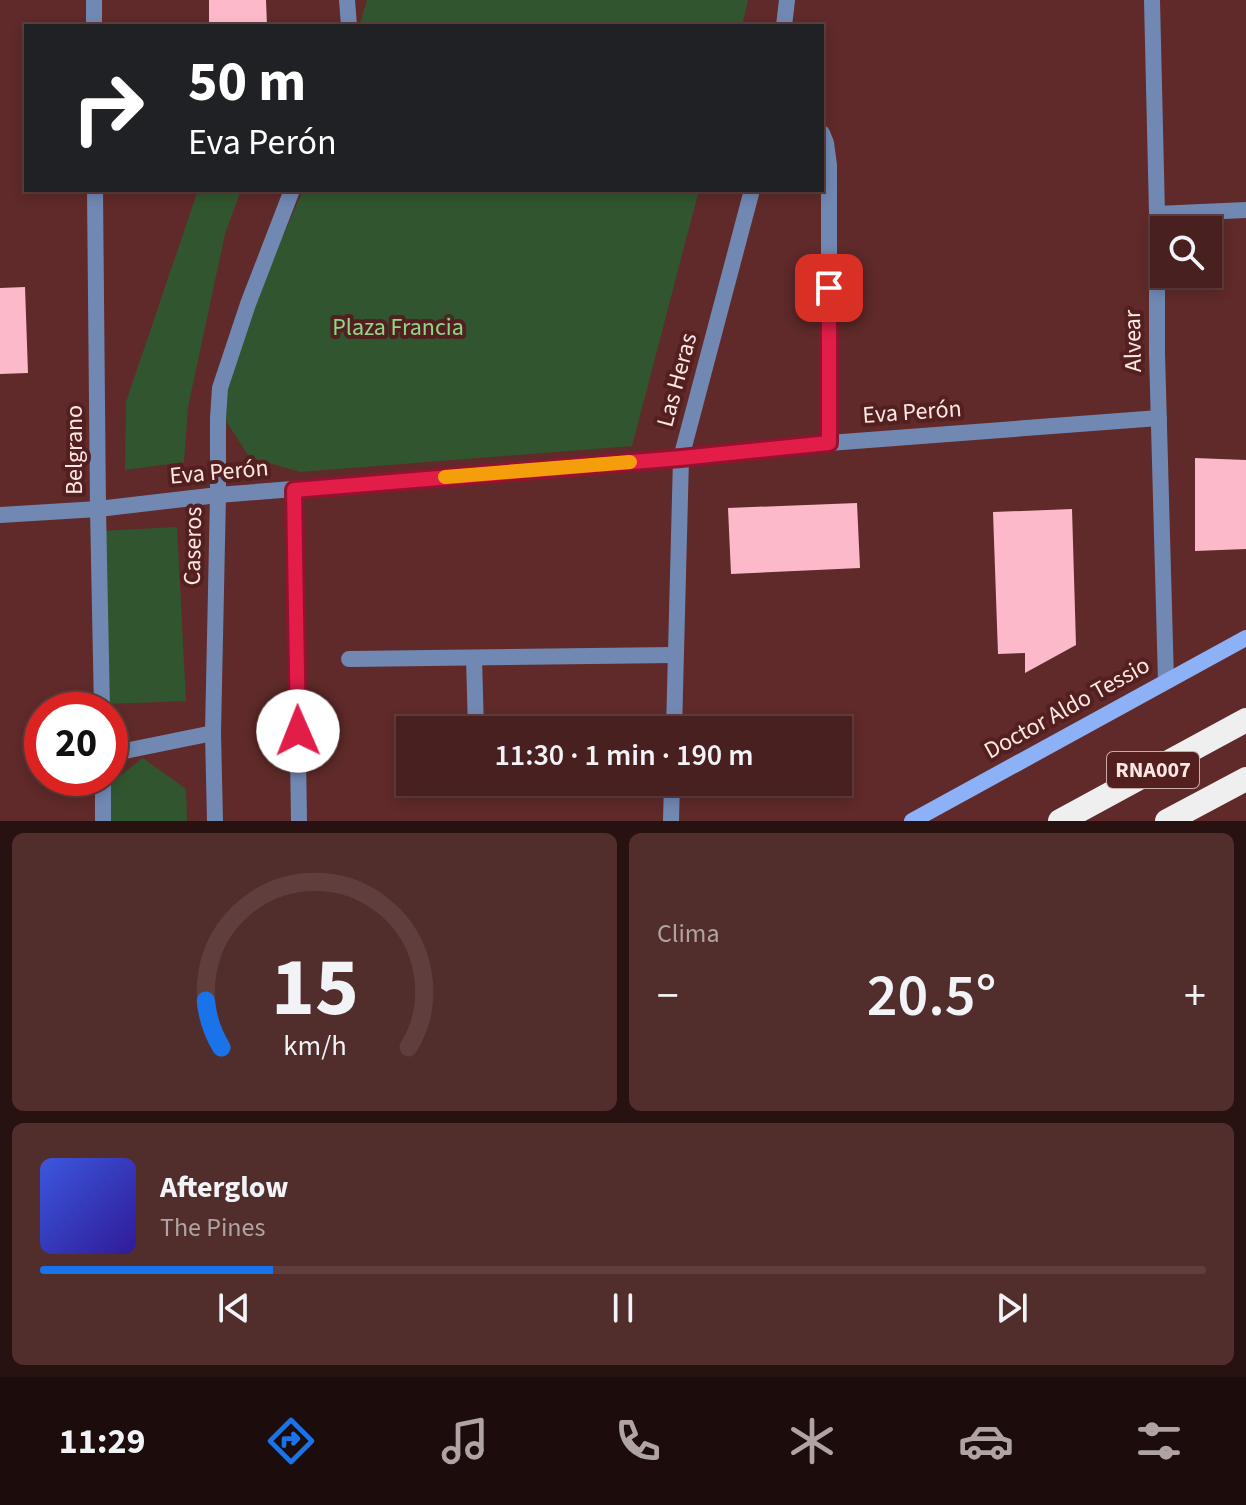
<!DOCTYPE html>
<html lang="es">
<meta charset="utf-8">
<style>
:root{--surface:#47201f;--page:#512d2c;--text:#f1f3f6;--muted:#b0a3a4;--line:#5f3e3d;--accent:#1a73e8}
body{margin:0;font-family:"Source Sans 3",sans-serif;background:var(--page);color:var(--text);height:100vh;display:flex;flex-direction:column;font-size:30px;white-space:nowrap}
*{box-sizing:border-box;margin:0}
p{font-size:26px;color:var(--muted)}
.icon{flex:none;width:44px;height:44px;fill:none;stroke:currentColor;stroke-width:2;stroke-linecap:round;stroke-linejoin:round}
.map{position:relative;height:821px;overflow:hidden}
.drawer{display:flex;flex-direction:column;gap:12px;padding:12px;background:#271211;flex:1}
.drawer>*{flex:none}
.top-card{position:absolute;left:24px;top:24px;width:800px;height:168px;border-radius:0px;box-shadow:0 4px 12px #0003,0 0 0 2px var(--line);background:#202124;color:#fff;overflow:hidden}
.buttons{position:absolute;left:1150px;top:216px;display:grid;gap:16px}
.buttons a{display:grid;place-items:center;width:72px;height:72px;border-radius:0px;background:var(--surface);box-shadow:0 4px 12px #0003,0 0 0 2px var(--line);font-size:40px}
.speed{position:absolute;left:24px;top:692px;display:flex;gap:16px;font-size:40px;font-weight:700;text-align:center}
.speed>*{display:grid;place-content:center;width:104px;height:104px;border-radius:50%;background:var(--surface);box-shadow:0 4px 12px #0003,0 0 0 2px var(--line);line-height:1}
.speed .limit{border:12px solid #d22;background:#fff;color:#111}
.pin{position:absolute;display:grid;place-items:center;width:68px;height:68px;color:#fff;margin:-34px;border-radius:16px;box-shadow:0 4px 12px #0006}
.me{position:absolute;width:88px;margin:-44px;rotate:359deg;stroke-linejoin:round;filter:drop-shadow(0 0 6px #0008)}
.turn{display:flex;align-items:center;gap:28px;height:168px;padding:0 32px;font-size:36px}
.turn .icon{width:104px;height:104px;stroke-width:2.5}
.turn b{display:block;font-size:56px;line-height:68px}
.big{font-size:60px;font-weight:600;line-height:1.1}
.drawer .widget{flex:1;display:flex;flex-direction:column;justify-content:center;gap:12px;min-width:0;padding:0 28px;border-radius:12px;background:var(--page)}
.drawer .dial{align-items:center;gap:0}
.dial svg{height:208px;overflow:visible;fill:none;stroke:var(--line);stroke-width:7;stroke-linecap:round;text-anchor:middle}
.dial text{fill:var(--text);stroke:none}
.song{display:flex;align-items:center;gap:24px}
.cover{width:96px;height:96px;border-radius:12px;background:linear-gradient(135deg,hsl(230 70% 55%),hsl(250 70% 35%))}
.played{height:8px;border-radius:4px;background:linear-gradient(90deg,var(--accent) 20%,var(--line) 20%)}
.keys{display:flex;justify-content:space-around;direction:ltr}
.heat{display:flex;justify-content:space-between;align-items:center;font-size:44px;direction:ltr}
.drawer .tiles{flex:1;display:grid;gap:12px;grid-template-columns:1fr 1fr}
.widget:last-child{grid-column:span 2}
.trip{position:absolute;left:396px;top:716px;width:456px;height:80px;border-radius:0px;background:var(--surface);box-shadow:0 4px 12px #0003,0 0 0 2px var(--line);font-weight:600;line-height:80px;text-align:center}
.tab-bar{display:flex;height:128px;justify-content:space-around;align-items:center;background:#1c0d0c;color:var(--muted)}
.tab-bar .icon{width:56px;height:56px}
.tab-bar .on{color:var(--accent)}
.tab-bar b{font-size:36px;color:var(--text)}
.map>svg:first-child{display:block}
.green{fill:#31562f}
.building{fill:#fbb9c9}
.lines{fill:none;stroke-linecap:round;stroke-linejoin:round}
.lane{stroke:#7188b3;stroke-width:16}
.street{stroke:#7188b3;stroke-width:16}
.secondary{stroke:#8db1f6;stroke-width:16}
.highway{stroke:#efefef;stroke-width:24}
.route-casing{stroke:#92132f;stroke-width:20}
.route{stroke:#e11d48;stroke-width:14}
.slow{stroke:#f59e0b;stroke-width:14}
.labels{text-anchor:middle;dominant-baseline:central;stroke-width:8;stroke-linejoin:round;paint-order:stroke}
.shield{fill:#531f1f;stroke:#c9abaa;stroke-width:2}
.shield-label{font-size:22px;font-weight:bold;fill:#fce7e5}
.park-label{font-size:24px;fill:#8fd78a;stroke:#531f1f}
.street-label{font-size:24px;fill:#fce7e5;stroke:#531f1f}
</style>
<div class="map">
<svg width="1246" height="821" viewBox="0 0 1246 821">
<rect width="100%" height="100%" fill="#5f2a29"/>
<g class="green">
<polygon points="367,0 748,0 742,26 359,26"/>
<polygon points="198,190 241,190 225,234 188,407 184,462 125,470 126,402"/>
<polygon points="303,190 699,190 632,446 300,472 249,457 226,421 224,371"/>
<polygon points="177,527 186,701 108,704 101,531"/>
<polygon points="143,758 186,789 187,821 104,821 103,789"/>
</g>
<g class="building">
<polygon points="209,0 266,0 267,26 209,26"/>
<polygon points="25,287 28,373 0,374 0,288"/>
<polygon points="1195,458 1246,460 1246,549 1195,551"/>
<polygon points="857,503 860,568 731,574 728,508"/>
<polygon points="1072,509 1076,645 1025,673 1025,653 998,654 993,512"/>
</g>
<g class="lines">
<g class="lane">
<polyline points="347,0 349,26"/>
<polyline points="1157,214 1246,210"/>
<polyline points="294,490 299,821"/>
<polyline points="218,495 218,418 220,388 248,304 292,190"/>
<polyline points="474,658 476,730"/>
<polyline points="349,659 675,655"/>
</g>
<g class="street">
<polyline points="94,0 94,26"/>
<polyline points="1152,0 1157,214 1157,353 1166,681"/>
<polyline points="784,26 787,0"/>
<polyline points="822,133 826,143 829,165 829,443"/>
<polyline points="95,190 98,509 102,710"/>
<polyline points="0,515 98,509 218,495 681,458 829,443 1159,418"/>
<polyline points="674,730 681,458 752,190"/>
<polyline points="110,754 213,733"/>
<polyline points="103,821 103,778"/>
<polyline points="215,821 213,733 218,495"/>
<polyline points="671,821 672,782"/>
</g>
<polyline class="secondary" points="912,821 1246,638"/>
<g class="highway">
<polyline points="1060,821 1246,720"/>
<polyline points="1167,821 1246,779"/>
</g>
</g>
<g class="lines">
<defs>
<polyline id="route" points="298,731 294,490 681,458 829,443 829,288"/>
</defs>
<use href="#route" class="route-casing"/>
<use href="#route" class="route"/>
<polyline class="slow" points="445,477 630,462"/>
</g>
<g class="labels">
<rect class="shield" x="1107" y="752" width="92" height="36" rx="6"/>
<g class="shield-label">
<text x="1153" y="770">RNA007</text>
</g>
<g class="park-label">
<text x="398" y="327">Plaza Francia</text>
</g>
<g class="street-label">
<text transform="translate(1133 341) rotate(-91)">Alvear</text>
<text transform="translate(677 380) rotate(-75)">Las Heras</text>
<text transform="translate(912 412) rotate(-4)">Eva Perón</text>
<text transform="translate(74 450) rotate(-90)">Belgrano</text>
<text transform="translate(219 472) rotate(-5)">Eva Perón</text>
<text transform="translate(193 546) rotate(-89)">Caseros</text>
<text transform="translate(1067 708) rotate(-29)">Doctor Aldo Tessio</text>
</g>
</g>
</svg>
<div class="buttons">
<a><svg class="icon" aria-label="search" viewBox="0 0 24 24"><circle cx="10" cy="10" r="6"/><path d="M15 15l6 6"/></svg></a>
</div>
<div class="speed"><div class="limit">20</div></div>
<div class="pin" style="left:829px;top:288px;background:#d93025"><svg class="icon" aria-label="arrive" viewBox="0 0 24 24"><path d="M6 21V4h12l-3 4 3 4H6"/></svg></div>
<svg class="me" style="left:298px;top:731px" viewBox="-20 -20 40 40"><circle r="19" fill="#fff"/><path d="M0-13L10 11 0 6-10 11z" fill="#e11d48"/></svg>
<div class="trip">11:30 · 1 min · 190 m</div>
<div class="top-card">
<div class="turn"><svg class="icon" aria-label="right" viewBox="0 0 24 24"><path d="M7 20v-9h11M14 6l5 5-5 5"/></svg><div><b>50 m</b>Eva Perón</div></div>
</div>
</div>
<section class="drawer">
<div class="tiles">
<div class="widget dial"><svg viewBox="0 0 100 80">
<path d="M14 69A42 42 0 1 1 86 69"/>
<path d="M14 69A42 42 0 0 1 8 51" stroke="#1a73e8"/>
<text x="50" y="56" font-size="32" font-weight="700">15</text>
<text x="50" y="72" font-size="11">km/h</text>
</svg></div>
<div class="widget"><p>Clima</p>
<div class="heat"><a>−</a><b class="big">20.5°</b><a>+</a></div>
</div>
<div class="widget">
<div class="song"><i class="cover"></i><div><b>Afterglow</b><p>The Pines</p></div></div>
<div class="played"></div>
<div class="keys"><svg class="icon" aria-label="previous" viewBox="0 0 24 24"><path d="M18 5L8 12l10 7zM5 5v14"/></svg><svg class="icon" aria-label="pause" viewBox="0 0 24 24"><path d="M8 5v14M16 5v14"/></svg><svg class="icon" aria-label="next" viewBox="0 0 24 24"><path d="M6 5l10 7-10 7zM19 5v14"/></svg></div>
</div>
</div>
</section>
<nav class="tab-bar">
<b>11:29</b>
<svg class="icon on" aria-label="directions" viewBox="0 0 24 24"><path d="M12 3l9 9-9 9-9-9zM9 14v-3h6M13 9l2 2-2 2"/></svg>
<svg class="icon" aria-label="music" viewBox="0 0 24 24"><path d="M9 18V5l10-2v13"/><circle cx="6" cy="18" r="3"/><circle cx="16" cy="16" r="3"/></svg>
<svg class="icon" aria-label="phone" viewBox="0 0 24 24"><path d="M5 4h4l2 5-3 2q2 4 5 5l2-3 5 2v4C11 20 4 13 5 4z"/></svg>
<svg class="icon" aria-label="climate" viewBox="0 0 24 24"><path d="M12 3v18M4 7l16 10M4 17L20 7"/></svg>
<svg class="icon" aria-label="car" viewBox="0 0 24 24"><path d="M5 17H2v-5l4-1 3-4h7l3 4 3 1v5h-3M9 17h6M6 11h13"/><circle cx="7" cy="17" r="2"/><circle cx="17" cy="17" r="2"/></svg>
<svg class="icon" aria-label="filters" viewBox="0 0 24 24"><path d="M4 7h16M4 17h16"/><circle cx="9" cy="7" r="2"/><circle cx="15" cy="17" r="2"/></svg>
</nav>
